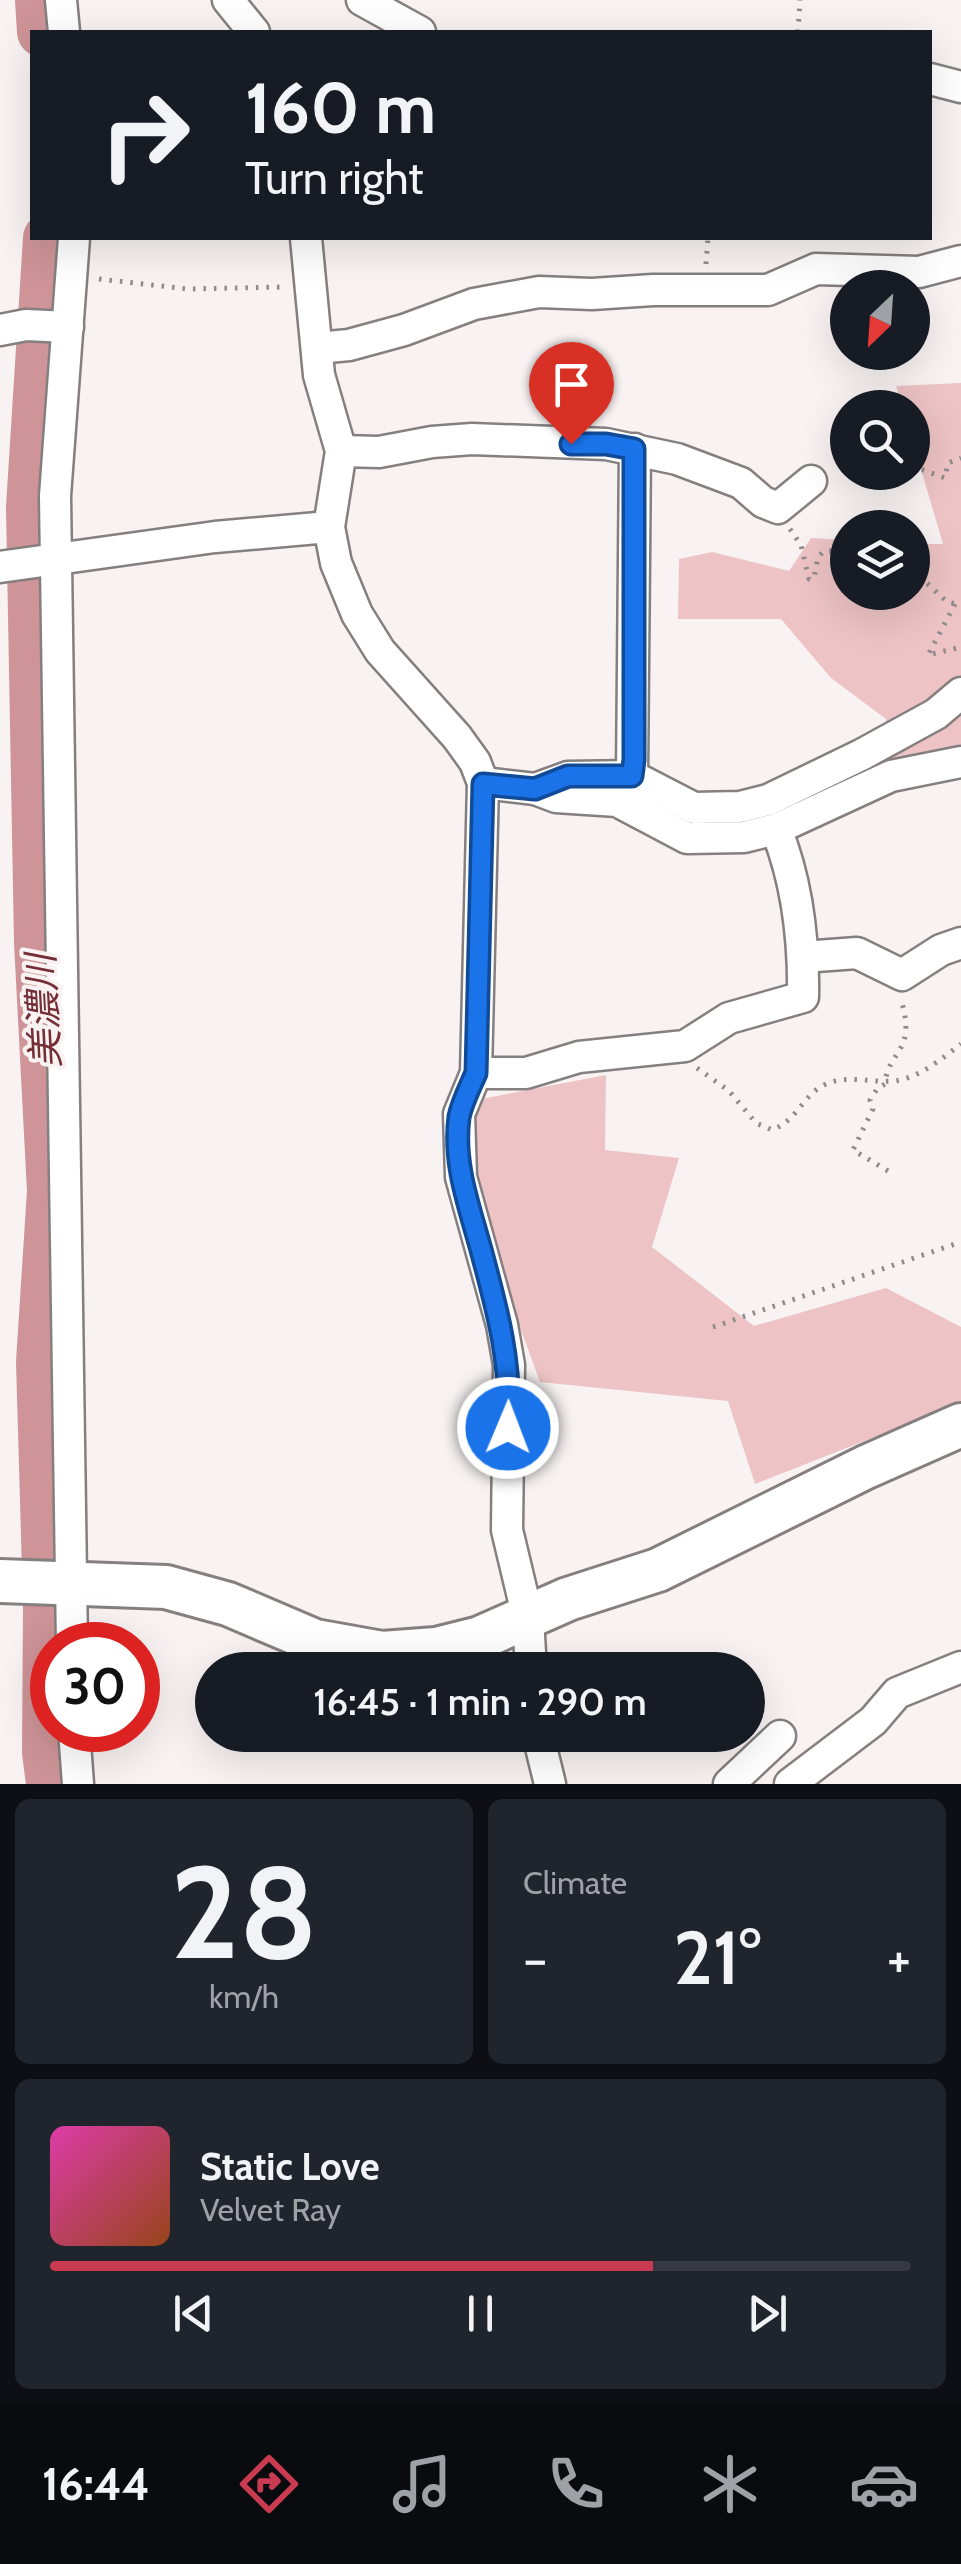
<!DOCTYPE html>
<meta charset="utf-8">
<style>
:root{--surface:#171b24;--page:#20242c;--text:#f1f3f6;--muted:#9ea1a6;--line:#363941;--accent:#ca3a51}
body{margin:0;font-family:Cabin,"Noto Sans JP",sans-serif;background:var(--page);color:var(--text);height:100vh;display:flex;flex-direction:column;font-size:38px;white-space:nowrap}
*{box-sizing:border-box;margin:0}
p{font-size:32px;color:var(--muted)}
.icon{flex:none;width:55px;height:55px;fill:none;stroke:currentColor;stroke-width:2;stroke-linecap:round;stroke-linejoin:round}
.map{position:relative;height:1784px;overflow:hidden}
.panel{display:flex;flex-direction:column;gap:15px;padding:15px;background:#0d0f14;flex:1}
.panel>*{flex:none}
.guide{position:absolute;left:30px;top:30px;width:902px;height:210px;border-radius:0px;box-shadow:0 10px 40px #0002;background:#171b24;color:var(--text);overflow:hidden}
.needle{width:65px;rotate:205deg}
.tools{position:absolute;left:830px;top:270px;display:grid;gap:20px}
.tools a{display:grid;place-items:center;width:100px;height:100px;border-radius:50%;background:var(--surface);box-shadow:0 10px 40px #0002;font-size:50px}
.speed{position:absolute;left:30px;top:1622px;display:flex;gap:20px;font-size:50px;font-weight:700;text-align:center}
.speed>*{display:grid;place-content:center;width:130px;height:130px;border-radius:50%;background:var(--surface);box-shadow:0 10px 40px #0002;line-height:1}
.speed .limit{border:15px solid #d22;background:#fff;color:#111}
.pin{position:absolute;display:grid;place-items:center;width:85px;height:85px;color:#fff;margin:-102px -42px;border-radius:50% 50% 50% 0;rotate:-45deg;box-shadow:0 0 10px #0007}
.pin .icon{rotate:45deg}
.me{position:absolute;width:110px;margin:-55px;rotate:1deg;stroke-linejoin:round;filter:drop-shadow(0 0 8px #0008)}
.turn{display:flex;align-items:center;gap:35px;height:210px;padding:0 50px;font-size:45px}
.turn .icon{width:130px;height:130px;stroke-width:2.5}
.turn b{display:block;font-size:70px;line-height:85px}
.big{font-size:75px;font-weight:600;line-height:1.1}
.panel .card{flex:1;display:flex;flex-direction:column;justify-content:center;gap:15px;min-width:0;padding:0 35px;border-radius:15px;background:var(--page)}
.panel .dial{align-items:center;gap:0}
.dial b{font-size:130px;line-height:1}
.song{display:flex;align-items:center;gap:30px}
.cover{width:120px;height:120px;border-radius:15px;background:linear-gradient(135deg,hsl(320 70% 55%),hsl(20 70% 35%))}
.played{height:10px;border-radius:5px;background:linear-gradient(90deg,var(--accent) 70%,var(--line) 70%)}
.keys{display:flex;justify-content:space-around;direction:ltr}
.heat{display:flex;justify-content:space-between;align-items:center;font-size:55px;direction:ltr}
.panel .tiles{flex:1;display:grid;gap:15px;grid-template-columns:1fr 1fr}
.card:last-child{grid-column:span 2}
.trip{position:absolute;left:195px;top:1652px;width:570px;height:100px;border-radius:50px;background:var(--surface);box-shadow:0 10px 40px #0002;font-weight:600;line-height:100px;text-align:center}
.tabs{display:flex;height:160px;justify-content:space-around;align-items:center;background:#090b0e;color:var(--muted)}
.tabs .icon{width:70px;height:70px}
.tabs .selected{color:var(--accent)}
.tabs b{font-size:45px;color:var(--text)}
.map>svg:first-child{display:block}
.green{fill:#edc3c5}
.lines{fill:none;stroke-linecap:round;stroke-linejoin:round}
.river{stroke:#ce9497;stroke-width:50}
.street-casing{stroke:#857f7f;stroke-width:35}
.secondary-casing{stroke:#857f7f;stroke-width:48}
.path{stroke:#908b8b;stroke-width:5;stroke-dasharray:2.5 8;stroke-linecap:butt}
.street{stroke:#fff;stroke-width:30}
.secondary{stroke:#fff;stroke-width:42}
.route-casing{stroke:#114b97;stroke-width:25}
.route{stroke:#1a73e8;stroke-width:18}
.labels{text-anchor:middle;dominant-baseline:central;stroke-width:8;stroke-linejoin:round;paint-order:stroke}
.water-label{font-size:38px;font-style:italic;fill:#752e36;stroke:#f8f2f2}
</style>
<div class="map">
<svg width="961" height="1784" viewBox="0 0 961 1784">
<rect width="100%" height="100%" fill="#f8f2f2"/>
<g class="green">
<polygon points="961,383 961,747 884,763 886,719 831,678 781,619 678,619 679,559 712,552 789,571 811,538 847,540 848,592 912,592 913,544 943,544 913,442 912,408 903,407 896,386"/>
<polygon points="606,1075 605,1150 679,1158 652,1247 754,1326 886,1288 961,1327 961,1403 755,1484 728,1401 540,1382 468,1185 476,1100"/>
</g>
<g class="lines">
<g class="river">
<polyline points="40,0 42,32"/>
<polyline points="48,238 31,507 39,942 52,1191 41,1362 48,1604 47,1752 51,1784"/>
</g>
<defs>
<g id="street">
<polyline points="61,0 64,32"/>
<polyline points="228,0 254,32"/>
<polyline points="362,0 420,32"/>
<polyline points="930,79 961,87"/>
<polyline points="306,238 319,375 341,451 329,527 336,563 357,614 380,651 457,737 475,762 483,783 476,1073 459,1114 461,1177 502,1325 509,1365 507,1530 528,1618 531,1670"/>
<polyline points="0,330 26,325 68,327"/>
<polyline points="317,348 349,345 404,330 474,304 539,292 592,294 653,290 768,290 816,269 919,272 961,261"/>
<polyline points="341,451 379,452 432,442 472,439 606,444 677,459 741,483 763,502 778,508 811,481"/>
<polyline points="0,567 215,537 329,527"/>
<polyline points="632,776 635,449"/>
<polyline points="483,783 535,789 568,777 632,776 694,808 740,807 768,800 861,755 936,714 961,693"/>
<polyline points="776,829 891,776 961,762"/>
<polyline points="803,957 857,953 902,975 941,950 961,943"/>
<path d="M 476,1073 L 526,1073 L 579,1057 L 685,1046 L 729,1018 L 803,997 C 804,941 797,881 776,829 L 744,837 L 687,838 L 617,801 L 556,797 L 535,789"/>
<polyline points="72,1645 55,496 74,238"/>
<polyline points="74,1730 78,1784"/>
<polyline points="538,1735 550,1784"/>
<polyline points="729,1784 780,1736"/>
<polyline points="790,1784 873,1721 897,1693 961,1667"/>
</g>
<polyline id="secondary" points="0,1581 166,1587 228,1604 315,1641 382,1653 436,1649 480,1638 568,1599 658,1570 866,1467 961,1425"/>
</defs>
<use href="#street" class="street-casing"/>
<use href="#secondary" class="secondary-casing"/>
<g class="path">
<polyline points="798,32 800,0"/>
<polyline points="706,264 708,238"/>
<polyline points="99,279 188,289 283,287"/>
<polyline points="912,466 945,478 948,463 961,458"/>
<polyline points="861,482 862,472"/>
<polyline points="790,529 801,545 809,579 814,578 818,557 824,551 848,551"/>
<polyline points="912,569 947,602 961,605"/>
<polyline points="955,604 928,655 961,647"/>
<path d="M 697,1068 L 729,1091 L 756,1123 L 772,1130 C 798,1120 802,1096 824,1085 C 847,1074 870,1083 893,1081 C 918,1079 941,1059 961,1044"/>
<path d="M 888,1171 L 853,1150 L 873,1109 L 870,1100 L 877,1089 L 885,1084 C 888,1050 916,1053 902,1003"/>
<polyline points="713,1327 961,1242"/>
</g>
<use href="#street" class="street"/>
<use href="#secondary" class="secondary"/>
</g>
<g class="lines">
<defs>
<path id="route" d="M 508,1428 C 512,1362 497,1309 480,1246 C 468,1203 453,1162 459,1117 C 462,1102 470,1087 476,1073 L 483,784 L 535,789 L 568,776 L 632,776 L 634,760 L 634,449 L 606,444 L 571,444"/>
</defs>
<use href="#route" class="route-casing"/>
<use href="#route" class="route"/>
</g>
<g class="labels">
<g class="water-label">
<text transform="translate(43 1011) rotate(-93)">美濃川</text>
</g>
</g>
</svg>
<div class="tools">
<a><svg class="needle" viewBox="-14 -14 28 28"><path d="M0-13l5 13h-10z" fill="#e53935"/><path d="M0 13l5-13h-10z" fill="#9ea1a6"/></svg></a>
<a><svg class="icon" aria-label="search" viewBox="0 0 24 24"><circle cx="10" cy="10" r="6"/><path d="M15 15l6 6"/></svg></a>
<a><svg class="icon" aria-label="layers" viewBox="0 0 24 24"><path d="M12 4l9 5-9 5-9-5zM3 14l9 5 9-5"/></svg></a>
</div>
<div class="speed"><div class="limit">30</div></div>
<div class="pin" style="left:571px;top:444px;background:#d93025"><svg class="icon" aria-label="arrive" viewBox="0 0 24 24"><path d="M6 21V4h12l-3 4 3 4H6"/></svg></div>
<svg class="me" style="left:508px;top:1428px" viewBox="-20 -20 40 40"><circle r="17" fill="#1a73e8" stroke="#fff" stroke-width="3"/><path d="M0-11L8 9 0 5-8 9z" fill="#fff"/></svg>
<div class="trip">16:45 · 1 min · 290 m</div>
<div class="guide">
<div class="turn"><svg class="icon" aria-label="right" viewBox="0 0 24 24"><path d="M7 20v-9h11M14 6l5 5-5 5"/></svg><div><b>160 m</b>Turn right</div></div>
</div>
</div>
<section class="panel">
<div class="tiles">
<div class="card dial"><b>28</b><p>km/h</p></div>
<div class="card"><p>Climate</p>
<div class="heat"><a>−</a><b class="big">21°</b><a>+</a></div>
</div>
<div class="card">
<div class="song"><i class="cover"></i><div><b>Static Love</b><p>Velvet Ray</p></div></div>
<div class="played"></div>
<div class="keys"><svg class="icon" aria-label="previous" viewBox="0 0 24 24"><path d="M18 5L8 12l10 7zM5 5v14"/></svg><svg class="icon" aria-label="pause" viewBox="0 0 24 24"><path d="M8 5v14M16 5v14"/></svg><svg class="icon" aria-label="next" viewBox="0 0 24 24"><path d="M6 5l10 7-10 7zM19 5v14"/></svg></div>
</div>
</div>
</section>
<nav class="tabs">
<b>16:44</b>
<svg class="icon selected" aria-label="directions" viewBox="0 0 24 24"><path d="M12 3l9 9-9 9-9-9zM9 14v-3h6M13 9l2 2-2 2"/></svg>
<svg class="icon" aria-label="music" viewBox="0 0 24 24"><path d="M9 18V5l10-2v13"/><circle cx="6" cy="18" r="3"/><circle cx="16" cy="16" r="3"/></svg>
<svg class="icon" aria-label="phone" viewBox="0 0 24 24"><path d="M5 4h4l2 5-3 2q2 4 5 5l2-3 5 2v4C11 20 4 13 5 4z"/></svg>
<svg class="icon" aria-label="climate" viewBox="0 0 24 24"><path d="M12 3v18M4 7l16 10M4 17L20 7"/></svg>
<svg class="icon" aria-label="car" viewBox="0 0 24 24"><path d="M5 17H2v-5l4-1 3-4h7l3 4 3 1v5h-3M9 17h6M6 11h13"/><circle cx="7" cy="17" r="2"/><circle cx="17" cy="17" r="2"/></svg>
</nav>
